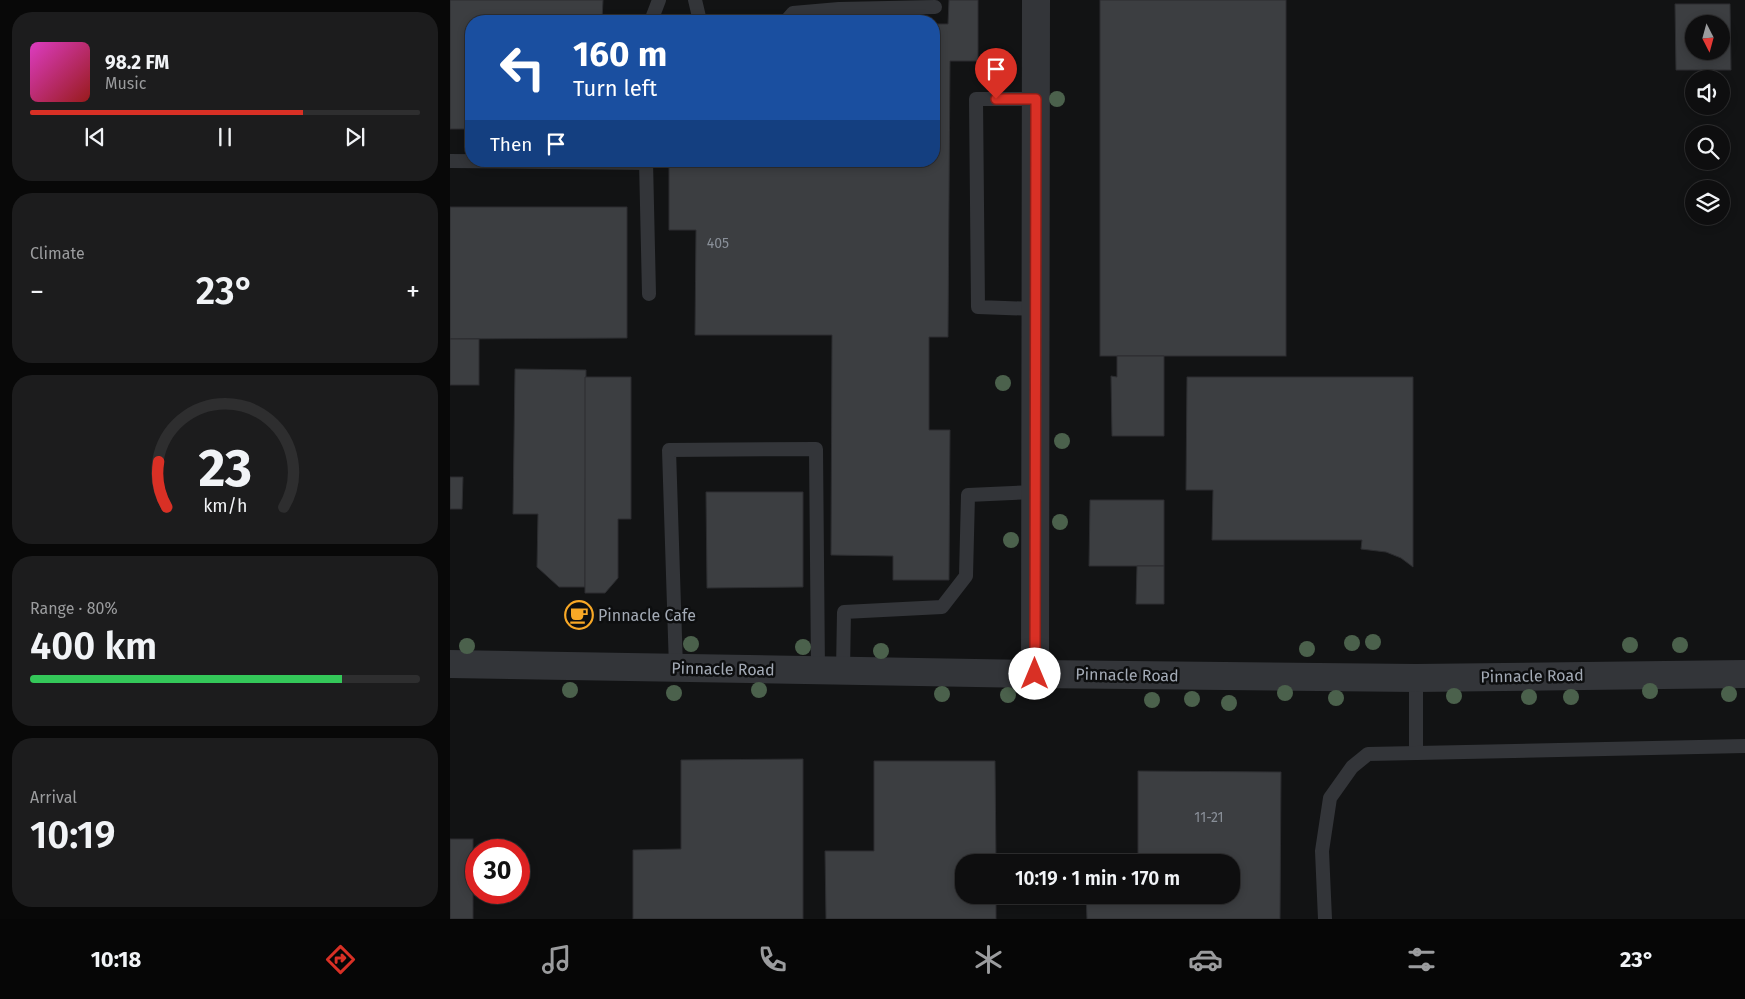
<!DOCTYPE html>
<meta charset="utf-8">
<style>
:root{--surface:#0e0e0f;--page:#1c1c1d;--text:#f1f3f6;--muted:#9b9c9e;--line:#2e2e2f;--accent:#d93025}
body{margin:0;font-family:"Fira Sans",sans-serif;background:var(--page);color:var(--text);height:100vh;display:flex;flex-direction:column;font-size:19px;white-space:nowrap}
*{box-sizing:border-box;margin:0}
p{font-size:16px;color:var(--muted)}
.icon{flex:none;width:28px;height:28px;fill:none;stroke:currentColor;stroke-width:2;stroke-linecap:round;stroke-linejoin:round}
.map{position:relative;flex:1;overflow:hidden}
.side{display:flex;flex-direction:column;gap:12px;padding:12px;background:#080808;width:450px}
.side>*{flex:none}
.top-card{position:absolute;left:15px;top:15px;width:475px;height:152px;border-radius:20px;box-shadow:0 2px 8px #0003,0 0 0 1px var(--line);background:#1a4fa0;color:#fff;overflow:hidden}
.needle{width:32px;rotate:174deg}
.buttons{position:absolute;left:1235px;top:15px;display:grid;gap:10px}
.buttons a{display:grid;place-items:center;width:45px;height:45px;border-radius:50%;background:var(--surface);box-shadow:0 2px 8px #0003,0 0 0 1px var(--line);font-size:25px}
.speed{position:absolute;left:15px;top:839px;display:flex;gap:10px;font-size:25px;font-weight:700;text-align:center}
.speed>*{display:grid;place-content:center;width:65px;height:65px;border-radius:50%;background:var(--surface);box-shadow:0 2px 8px #0003,0 0 0 1px var(--line);line-height:1}
.speed .limit{border:8px solid #d22;background:#fff;color:#111}
.pin{position:absolute;display:grid;place-items:center;width:42px;height:42px;color:#fff;margin:-51px -21px;border-radius:50% 50% 50% 0;rotate:-45deg;box-shadow:0 0 5px #0007}
.pin .icon{rotate:45deg}
.me{position:absolute;width:55px;margin:-28px;rotate:0deg;stroke-linejoin:round;filter:drop-shadow(0 0 4px #0008)}
.turn{display:flex;align-items:center;gap:18px;height:105px;padding:0 25px;font-size:22px}
.turn .icon{width:65px;height:65px;stroke-width:2.5}
.turn b{display:block;font-size:35px;line-height:42px}
.then{display:flex;align-items:center;height:48px;padding:0 25px;background:#0003;gap:10px;font-size:19px}
.big{font-size:38px;font-weight:600;line-height:1.1}
.side .tile{flex:1;display:flex;flex-direction:column;justify-content:center;gap:8px;min-width:0;padding:0 18px;border-radius:20px;background:var(--page)}
.side .dial{align-items:center;gap:0}
.dial svg{height:130px;overflow:visible;fill:none;stroke:var(--line);stroke-width:7;stroke-linecap:round;text-anchor:middle}
.dial text{fill:var(--text);stroke:none}
.song{display:flex;align-items:center;gap:15px}
.cover{width:60px;height:60px;border-radius:8px;background:linear-gradient(135deg,hsl(310 70% 55%),hsl(0 70% 35%))}
.played{height:5px;border-radius:2px;background:linear-gradient(90deg,var(--accent) 70%,var(--line) 70%)}
.keys{display:flex;justify-content:space-around;direction:ltr}
.heat{display:flex;justify-content:space-between;align-items:center;font-size:28px;direction:ltr}
.charge{height:8px;border-radius:4px;background:linear-gradient(90deg,#34c759 80%,var(--line) 0)}
.trip{position:absolute;left:505px;top:854px;width:285px;height:50px;border-radius:20px;background:var(--surface);box-shadow:0 2px 8px #0003,0 0 0 1px var(--line);font-weight:600;line-height:50px;text-align:center}
.tab-bar{display:flex;height:80px;justify-content:space-around;align-items:center;background:#060606;color:var(--muted)}
.tab-bar .icon{width:35px;height:35px}
.tab-bar .selected{color:var(--accent)}
.tab-bar b{font-size:22px;color:var(--text)}
main{display:flex;flex:1;min-height:0}
.map>svg:first-child{display:block}
.building{fill:#3c3e41;stroke:#2c2d30;fill-rule:evenodd}
.lines{fill:none;stroke-linecap:round;stroke-linejoin:round}
.lane{stroke:#333539;stroke-width:14}
.street{stroke:#333539;stroke-width:28}
.tree{fill:#4b614c}
.route-casing{stroke:#8d1f18;stroke-width:12}
.route{stroke:#d93025;stroke-width:9}
.labels{text-anchor:middle;dominant-baseline:central;stroke-width:5;stroke-linejoin:round;paint-order:stroke}
.number-label{font-size:14px;fill:#898f98}
.poi-label{font-size:16px;fill:#a3aab5;stroke:#0d0e0f;text-anchor:start}
.street-label{font-size:16px;fill:#a3aab5;stroke:#0d0e0f}
</style>
<main>
<section class="side">
<div class="tile">
<div class="song"><i class="cover"></i><div><b>98.2 FM</b><p>Music</p></div></div>
<div class="played"></div>
<div class="keys"><svg class="icon" aria-label="previous" viewBox="0 0 24 24"><path d="M18 5L8 12l10 7zM5 5v14"/></svg><svg class="icon" aria-label="pause" viewBox="0 0 24 24"><path d="M8 5v14M16 5v14"/></svg><svg class="icon" aria-label="next" viewBox="0 0 24 24"><path d="M6 5l10 7-10 7zM19 5v14"/></svg></div>
</div>
<div class="tile"><p>Climate</p>
<div class="heat"><a>−</a><b class="big">23°</b><a>+</a></div>
</div>
<div class="tile dial"><svg viewBox="0 0 100 80">
<path d="M14 69A42 42 0 1 1 86 69"/>
<path d="M14 69A42 42 0 0 1 9 41" stroke="#d93025"/>
<text x="50" y="56" font-size="32" font-weight="700">23</text>
<text x="50" y="72" font-size="11">km/h</text>
</svg></div>
<div class="tile"><p>Range · 80%</p><b class="big">400 km</b><div class="charge"></div></div>
<div class="tile"><p>Arrival</p><b class="big">10:19</b></div>
</section>
<div class="map">
<svg width="1295" height="919" viewBox="0 0 1295 919">
<rect width="100%" height="100%" fill="#121314"/>
<g class="building">
<polygon points="0,0 153,0 152,21 21,21 21,129 0,129"/>
<polygon points="499,0 528,0 528,61 500,61 498,337 479,337 479,430 500,430 499,580 443,580 443,556 381,555 382,335 245,335 246,230 219,230 219,161 484,161 484,24 498,24"/>
<rect x="650" y="0" width="186" height="356"/>
<path d="M 1225,4 L 1280,4 L 1281,70 L 1226,70 ZM 1244,24 L 1271,24 L 1271,51 L 1244,51 Z"/>
<polygon points="0,207 177,207 177,338 0,339"/>
<rect x="0" y="339" width="29" height="46"/>
<polygon points="667,356 714,356 714,436 662,436 661,376 667,377"/>
<polygon points="65,369 136,370 135,587 109,587 87,567 88,514 63,514"/>
<polygon points="135,377 181,377 181,519 168,519 168,578 155,593 135,593"/>
<polygon points="737,377 963,377 963,567 951,558 936,552 911,549 912,540 762,540 763,490 736,490"/>
<polygon points="0,477 13,477 12,509 0,509"/>
<polygon points="256,492 353,492 353,587 257,588"/>
<polygon points="640,500 714,500 714,566 639,566"/>
<polygon points="687,566 714,566 714,604 686,604"/>
<polygon points="353,759 353,919 183,919 183,850 231,849 231,760"/>
<polygon points="424,761 545,761 546,862 514,862 514,895 546,895 546,919 376,919 375,851 424,851"/>
<polygon points="688,771 831,772 830,919 637,919 636,895 781,895 781,862 688,862"/>
<rect x="0" y="839" width="23" height="80"/>
</g>
<g class="lines">
<g class="lane">
<polyline points="245,0 250,21"/>
<polyline points="201,21 209,0"/>
<polyline points="336,21 343,13 389,9 485,7"/>
<polyline points="0,161 196,163"/>
<polyline points="196,161 199,294"/>
<polyline points="586,309 528,307 526,99 586,99"/>
<polyline points="226,668 219,450 366,449 368,670"/>
<polyline points="393,670 394,612 492,607 516,576 518,495 585,492"/>
<polyline points="966,753 966,678"/>
<polyline points="875,919 872,851 880,798 902,767 918,754 1295,746"/>
</g>
<g class="street">
<polyline points="0,664 585,674 966,678 1295,674"/>
<polyline points="585,674 586,0"/>
</g>
</g>
<g class="tree">
<circle cx="607" cy="99" r="8"/>
<circle cx="553" cy="383" r="8"/>
<circle cx="612" cy="441" r="8"/>
<circle cx="610" cy="522" r="8"/>
<circle cx="561" cy="540" r="8"/>
<circle cx="923" cy="642" r="8"/>
<circle cx="902" cy="643" r="8"/>
<circle cx="241" cy="644" r="8"/>
<circle cx="1180" cy="645" r="8"/>
<circle cx="1230" cy="645" r="8"/>
<circle cx="17" cy="646" r="8"/>
<circle cx="353" cy="647" r="8"/>
<circle cx="857" cy="649" r="8"/>
<circle cx="431" cy="651" r="8"/>
<circle cx="120" cy="690" r="8"/>
<circle cx="309" cy="690" r="8"/>
<circle cx="1200" cy="691" r="8"/>
<circle cx="224" cy="693" r="8"/>
<circle cx="835" cy="693" r="8"/>
<circle cx="492" cy="694" r="8"/>
<circle cx="1279" cy="694" r="8"/>
<circle cx="558" cy="695" r="8"/>
<circle cx="1004" cy="696" r="8"/>
<circle cx="1079" cy="697" r="8"/>
<circle cx="1121" cy="697" r="8"/>
<circle cx="886" cy="698" r="8"/>
<circle cx="742" cy="699" r="8"/>
<circle cx="702" cy="700" r="8"/>
<circle cx="779" cy="703" r="8"/>
</g>
<g class="lines">
<defs>
<polyline id="route" points="546,99 586,99 585,674"/>
</defs>
<use href="#route" class="route-casing"/>
<use href="#route" class="route"/>
</g>
<defs>
<symbol id="cafe-ring" viewBox="-11 -11 22 22"><circle r="9.5" fill="#0d0e0f" stroke="#f8a826" stroke-width="1.5"/><path d="M-5.5-4.5H6V0H3Q3 3.5 0 3.5H-2.5Q-5.5 3.5-5.5 0ZM3-3.2v2h1.7v-2ZM-6 4.5H4V6H-6Z" fill="#f8a826"/></symbol>
</defs>
<g fill-rule="evenodd">
<use href="#cafe-ring" x="113" y="599" width="32" height="32"/>
</g>
<g class="labels">
<g class="number-label">
<text x="268" y="243">405</text>
<text x="759" y="817">11-21</text>
</g>
<g class="poi-label">
<text x="148" y="615">Pinnacle Cafe</text>
</g>
<g class="street-label">
<text transform="translate(273 669) rotate(1)">Pinnacle Road</text>
<text transform="translate(677 675) rotate(1)">Pinnacle Road</text>
<text transform="translate(1082 676) rotate(-1)">Pinnacle Road</text>
</g>
</g>
</svg>
<div class="buttons">
<a><svg class="needle" viewBox="-14 -14 28 28"><path d="M0-13l5 13h-10z" fill="#e53935"/><path d="M0 13l5-13h-10z" fill="#9b9c9e"/></svg></a>
<a><svg class="icon" aria-label="sound" viewBox="0 0 24 24"><path d="M4 9h4l5-4v14l-5-4H4zM17 9q2 3 0 6"/></svg></a>
<a><svg class="icon" aria-label="search" viewBox="0 0 24 24"><circle cx="10" cy="10" r="6"/><path d="M15 15l6 6"/></svg></a>
<a><svg class="icon" aria-label="layers" viewBox="0 0 24 24"><path d="M12 4l9 5-9 5-9-5zM3 14l9 5 9-5"/></svg></a>
</div>
<div class="speed"><div class="limit">30</div></div>
<div class="pin" style="left:546px;top:99px;background:#d93025"><svg class="icon" aria-label="arrive" viewBox="0 0 24 24"><path d="M6 21V4h12l-3 4 3 4H6"/></svg></div>
<svg class="me" style="left:585px;top:674px" viewBox="-20 -20 40 40"><circle r="19" fill="#fff"/><path d="M0-13L10 11 0 6-10 11z" fill="#d93025"/></svg>
<div class="trip">10:19 · 1 min · 170 m</div>
<div class="top-card">
<div class="turn"><svg class="icon" aria-label="left" viewBox="0 0 24 24"><path d="M17 20v-9H6M10 6l-5 5 5 5"/></svg><div><b>160 m</b>Turn left</div></div>
<div class="then">Then<svg class="icon" aria-label="arrive" viewBox="0 0 24 24"><path d="M6 21V4h12l-3 4 3 4H6"/></svg></div>
</div>
</div>
</main>
<nav class="tab-bar">
<b>10:18</b>
<svg class="icon selected" aria-label="directions" viewBox="0 0 24 24"><path d="M12 3l9 9-9 9-9-9zM9 14v-3h6M13 9l2 2-2 2"/></svg>
<svg class="icon" aria-label="music" viewBox="0 0 24 24"><path d="M9 18V5l10-2v13"/><circle cx="6" cy="18" r="3"/><circle cx="16" cy="16" r="3"/></svg>
<svg class="icon" aria-label="phone" viewBox="0 0 24 24"><path d="M5 4h4l2 5-3 2q2 4 5 5l2-3 5 2v4C11 20 4 13 5 4z"/></svg>
<svg class="icon" aria-label="climate" viewBox="0 0 24 24"><path d="M12 3v18M4 7l16 10M4 17L20 7"/></svg>
<svg class="icon" aria-label="car" viewBox="0 0 24 24"><path d="M5 17H2v-5l4-1 3-4h7l3 4 3 1v5h-3M9 17h6M6 11h13"/><circle cx="7" cy="17" r="2"/><circle cx="17" cy="17" r="2"/></svg>
<svg class="icon" aria-label="filters" viewBox="0 0 24 24"><path d="M4 7h16M4 17h16"/><circle cx="9" cy="7" r="2"/><circle cx="15" cy="17" r="2"/></svg>
<b>23°</b>
</nav>
